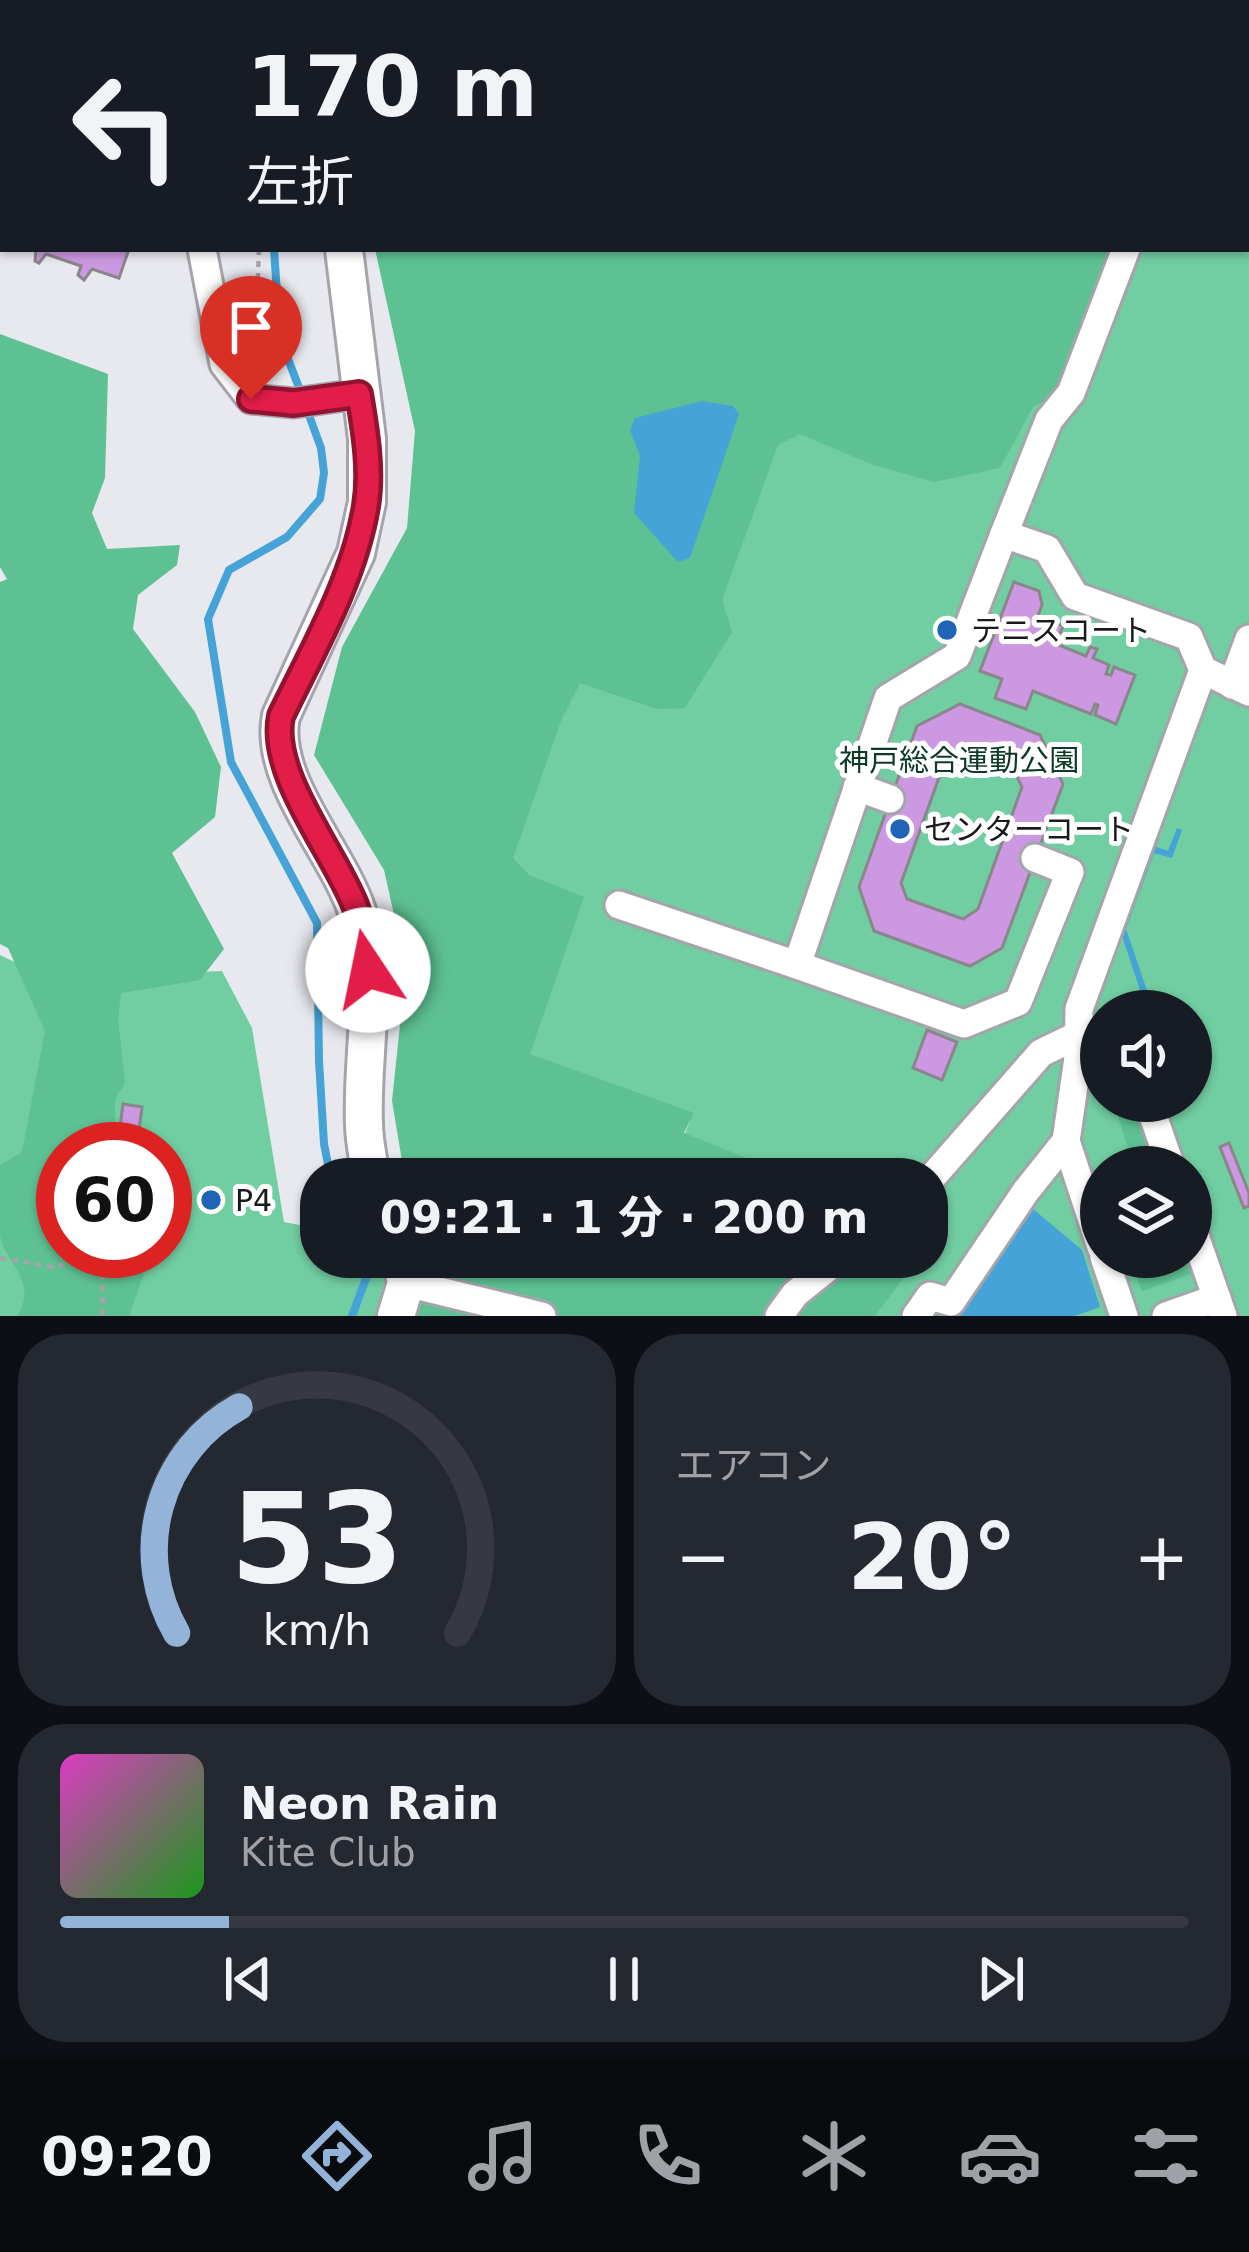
<!DOCTYPE html>
<html lang="ja">
<meta charset="utf-8">
<style>
:root{--surface:#171b24;--page:#242831;--text:#f1f3f6;--muted:#9ea1a6;--line:#363941;--accent:#93b3d9}
body{margin:0;font-family:"DejaVu Sans","Noto Sans JP",sans-serif;background:var(--page);color:var(--text);height:100vh;display:flex;flex-direction:column;font-size:45px;white-space:nowrap}
*{box-sizing:border-box;margin:0}
p{font-size:39px;color:var(--muted)}
.icon{flex:none;width:66px;height:66px;fill:none;stroke:currentColor;stroke-width:2;stroke-linecap:round;stroke-linejoin:round}
.map{position:relative;height:1316px;overflow:hidden}
.side{display:flex;flex-direction:column;gap:18px;padding:18px;background:#0d0f14;flex:1}
.side>*{flex:none}
.hud{position:absolute;left:0px;top:0px;width:1251px;height:252px;box-shadow:0 3px 9px #0004;background:#171b24;color:var(--text);overflow:hidden}
.controls{position:absolute;left:1080px;top:990px;display:grid;gap:24px}
.controls a{display:grid;place-items:center;width:132px;height:132px;border-radius:50%;background:var(--surface);box-shadow:0 3px 9px #0004;font-size:60px}
.speed{position:absolute;left:36px;top:1122px;display:flex;gap:24px;font-size:60px;font-weight:700;text-align:center}
.speed>*{display:grid;place-content:center;width:156px;height:156px;border-radius:50%;background:var(--surface);box-shadow:0 3px 9px #0004;line-height:1}
.speed .limit{border:18px solid #d22;background:#fff;color:#111}
.pin{position:absolute;display:grid;place-items:center;width:102px;height:102px;color:#fff;margin:-123px -51px;border-radius:50% 50% 50% 0;rotate:-45deg;box-shadow:0 0 12px #0007}
.pin .icon{rotate:45deg}
.me{position:absolute;width:132px;margin:-66px;rotate:349deg;stroke-linejoin:round;filter:drop-shadow(0 0 9px #0008)}
.turn{display:flex;align-items:center;gap:42px;height:252px;padding:0 48px;font-size:54px}
.turn .icon{width:156px;height:156px;stroke-width:2.5}
.turn b{display:block;font-size:84px;line-height:102px}
.big{font-size:90px;font-weight:700;line-height:1.1}
.side .widget{flex:1;display:flex;flex-direction:column;justify-content:center;gap:18px;min-width:0;padding:0 42px;border-radius:48px;background:var(--page)}
.side .dial{align-items:center;gap:0}
.dial svg{height:312px;overflow:visible;fill:none;stroke:var(--line);stroke-width:7;stroke-linecap:round;text-anchor:middle}
.dial text{fill:var(--text);stroke:none}
.song{display:flex;align-items:center;gap:36px}
.cover{width:144px;height:144px;border-radius:18px;background:linear-gradient(135deg,hsl(310 70% 55%),hsl(120 70% 35%))}
.played{height:12px;border-radius:6px;background:linear-gradient(90deg,var(--accent) 15%,var(--line) 15%)}
.keys{display:flex;justify-content:space-around;direction:ltr}
.heat{display:flex;justify-content:space-between;align-items:center;font-size:66px;direction:ltr}
.side .tiles{flex:1;display:grid;gap:18px;grid-template-columns:1fr 1fr}
.widget:last-child{grid-column:span 2}
.trip{position:absolute;left:300px;top:1158px;width:648px;height:120px;border-radius:48px;background:var(--surface);box-shadow:0 3px 9px #0004;font-weight:700;line-height:120px;text-align:center}
.dock{display:flex;height:192px;justify-content:space-around;align-items:center;background:#090b0e;color:var(--muted)}
.dock .icon{width:84px;height:84px}
.dock .current{color:var(--accent)}
.dock b{font-size:54px;color:var(--text)}
.map>svg:first-child{display:block}
.green{fill:#71cda2;fill-rule:evenodd}
.forest{fill:#5dc193}
.water{fill:#45a3d7}
.lines{fill:none;stroke-linecap:round;stroke-linejoin:round}
.stream{stroke:#45a3d7;stroke-width:8}
.building{fill:#cc98e1;stroke:#8a868b;stroke-width:3;fill-rule:evenodd}
.minor-casing{stroke:#a4a4aa;stroke-width:33}
.major-casing{stroke:#a4a4aa;stroke-width:42}
.path{stroke:#a4a4a9;stroke-width:4.5;stroke-dasharray:6 6;stroke-linecap:butt}
.minor{stroke:#fff;stroke-width:27}
.major{stroke:#fff;stroke-width:36}
.route-casing{stroke:#92132f;stroke-width:30}
.route{stroke:#e11d48;stroke-width:21}
.poi-dot{fill:#2065b5;stroke:#fff;stroke-width:4.5}
.labels{text-anchor:middle;dominant-baseline:central;stroke-width:10;stroke-linejoin:round;paint-order:stroke}
.poi-label{font-size:30px;fill:#1a1a1d;stroke:#fff;text-anchor:start}
.park-label{font-size:30px;fill:#0d3a27;stroke:#fff}
</style>
<div class="map">
<svg width="1249" height="1316" viewBox="0 0 1249 1316">
<rect width="100%" height="100%" fill="#e8e9ef"/>
<g class="green">
<path d="M 1249,86 L 1249,1316 L 745,1316 L 802,1257 L 927,1257 L 927,1179 L 785,1179 L 684,1136 L 690,1121 L 524,1058 L 499,875 L 571,669 L 773,443 L 1107,249 L 1248,249 ZM 1101,1011 L 1191,1011 L 1191,1101 L 1101,1101 ZM 1101,1167 L 1191,1167 L 1191,1257 L 1101,1257 Z"/>
<path d="M 0,955 L 50,979 L 222,971 L 252,1028 L 284,1222 L 321,1229 L 321,1257 L 456,1257 L 630,1316 L 0,1316 ZM 63,1149 L 165,1149 L 165,1251 L 63,1251 Z"/>
</g>
<g class="forest">
<polygon points="342,0 1249,0 1249,75 1248,3"/>
<polygon points="375,249 1117,249 1060,392 1033,407 1000,468 934,482 871,464 800,434 778,445 722,600 732,632 685,708 657,709 580,683 561,721 513,858 529,875 584,897 530,1054 694,1113 684,1133 799,1179 405,1179 392,1101 406,968 384,870 314,755 342,647 407,528 415,431"/>
<path d="M 0,334 L 108,374 L 105,478 L 92,513 L 107,549 L 180,545 L 177,565 L 138,595 L 133,629 L 195,712 L 221,767 L 215,817 L 172,853 L 224,949 L 200,980 L 121,993 L 118,1019 L 125,1083 L 115,1099 L 115,1128 L 142,1149 L 63,1149 L 63,1251 L 143,1251 L 148,1262 L 129,1316 L 17,1316 C 40,1282 3,1261 0,1235 C 0,1213 0,1188 0,1165 L 22,1152 L 45,1031 L 8,948 L 0,944 L 0,582 L 7,579 L 0,567 Z"/>
<polygon points="1113,1101 1138,1101 1162,1167 1134,1167"/>
<polygon points="433,1257 919,1257 875,1316 417,1316 436,1264"/>
<polygon points="1129,1257 1191,1257 1199,1271 1142,1291"/>
</g>
<g class="water">
<polygon points="702,401 733,406 739,414 690,558 678,562 634,513 640,456 630,430 635,418"/>
<polygon points="1177,828 1182,830 1172,858 1154,853 1126,929 1154,1011 1147,1011 1120,930 1151,845 1168,851"/>
<polygon points="1027,1204 1082,1250 1100,1307 1075,1316 924,1316"/>
</g>
<g class="lines">
<g class="stream">
<polyline points="117,0 117,3"/>
<polyline points="274,249 280,338 301,393"/>
<polyline points="306,407 321,448 324,473 320,499 287,537 229,570 208,619 231,762 317,923 319,1061 324,1144 331,1179"/>
<polyline points="352,1316 368,1273 361,1257"/>
</g>
</g>
<g class="building">
<polygon points="32,249 129,249 119,278 92,269 84,280 78,275 81,266 46,254 39,263 35,261 36,250"/>
<polygon points="1014,582 1039,591 1042,605 1038,616 1063,626 1056,644 1086,656 1090,647 1097,649 1093,658 1109,665 1106,674 1111,675 1114,667 1135,675 1116,724 1095,715 1098,705 1095,704 1091,714 1033,691 1026,709 995,698 1002,679 980,671"/>
<path d="M 960,704 L 1040,735 L 1063,784 L 1002,948 L 970,966 L 874,931 L 859,887 L 917,726 ZM 958,753 L 1016,775 L 1022,787 L 978,909 L 963,919 L 907,899 L 901,883 L 946,758 Z"/>
<polygon points="927,1030 957,1042 942,1080 913,1068"/>
<polygon points="123,1104 142,1107 139,1130 120,1127"/>
<polygon points="1229,1143 1249,1193 1249,1206 1244,1208 1220,1147"/>
</g>
<g class="lines">
<defs>
<g id="minor">
<polyline points="1248,94 1249,94"/>
<polyline points="0,123 3,123"/>
<polyline points="202,249 224,364 251,399 294,403 359,394"/>
<polyline points="1126,249 1071,393 1049,420 1004,534 1047,549 1075,596 1189,637 1203,670"/>
<polyline points="1004,534 957,656 888,698 797,965 964,1024 1018,1002 1070,872 1035,858"/>
<polyline points="1232,685 1249,639"/>
<polyline points="857,787 890,799"/>
<polyline points="619,905 797,965"/>
<polyline points="1101,1060 1078,1058 1079,1009 1203,670 1249,692"/>
<polyline points="1148,1101 1171,1167"/>
<polyline points="1066,1141 1078,1058"/>
<polyline points="927,1183 1041,1053 1078,1035"/>
<polyline points="1191,1224 1223,1316"/>
<polyline points="1104,1257 1124,1316"/>
<polyline points="406,1283 542,1316"/>
<polyline points="779,1316 795,1294 841,1257"/>
<polyline points="916,1316 930,1296 951,1302 1026,1191 1066,1141 1101,1247"/>
<polyline points="1166,1316 1217,1298"/>
</g>
<g id="major">
<polyline points="313,0 313,3"/>
<path d="M 344,249 L 367,439 L 367,502 L 356,553 L 281,716 C 268,779 337,851 357,911 C 380,979 361,1054 364,1124 C 364,1142 369,1161 371,1179"/>
<polyline points="396,1316 406,1283 401,1257"/>
</g>
</defs>
<use href="#minor" class="minor-casing"/>
<use href="#major" class="major-casing"/>
<g class="path">
<polyline points="105,0 106,3"/>
<polyline points="259,249 256,325 268,374"/>
<polyline points="95,1251 102,1266 103,1316"/>
<polyline points="0,1258 58,1268 77,1251"/>
</g>
<use href="#minor" class="minor"/>
<use href="#major" class="major"/>
</g>
<g class="lines">
<defs>
<path id="route" d="M 251,399 L 294,403 L 359,394 C 365,430 372,470 366,506 C 354,579 313,650 281,716 C 269,773 333,850 355,905 C 363,926 365,947 368,970"/>
</defs>
<use href="#route" class="route-casing"/>
<use href="#route" class="route"/>
</g>
<g class="poi-dot">
<circle cx="947" cy="630" r="12"/>
<circle cx="900" cy="829" r="12"/>
<circle cx="211" cy="1200" r="12"/>
</g>
<g class="labels">
<g class="poi-label">
<text x="971" y="630">テニスコート</text>
<text x="924" y="829">センターコート</text>
<text x="235" y="1200">P4</text>
</g>
<g class="park-label">
<text x="959" y="760">神戸総合運動公園</text>
</g>
</g>
</svg>
<div class="controls">
<a><svg class="icon" aria-label="sound" viewBox="0 0 24 24"><path d="M4 9h4l5-4v14l-5-4H4zM17 9q2 3 0 6"/></svg></a>
<a><svg class="icon" aria-label="layers" viewBox="0 0 24 24"><path d="M12 4l9 5-9 5-9-5zM3 14l9 5 9-5"/></svg></a>
</div>
<div class="speed"><div class="limit">60</div></div>
<div class="pin" style="left:251px;top:399px;background:#d93025"><svg class="icon" aria-label="arrive" viewBox="0 0 24 24"><path d="M6 21V4h12l-3 4 3 4H6"/></svg></div>
<svg class="me" style="left:368px;top:970px" viewBox="-20 -20 40 40"><circle r="19" fill="#fff"/><path d="M0-13L10 11 0 6-10 11z" fill="#e11d48"/></svg>
<div class="trip">09:21 · 1 分 · 200 m</div>
<div class="hud">
<div class="turn"><svg class="icon" aria-label="left" viewBox="0 0 24 24"><path d="M17 20v-9H6M10 6l-5 5 5 5"/></svg><div><b>170 m</b>左折</div></div>
</div>
</div>
<section class="side">
<div class="tiles">
<div class="widget dial"><svg viewBox="0 0 100 80">
<path d="M14 69A42 42 0 1 1 86 69"/>
<path d="M14 69A42 42 0 0 1 30 11" stroke="#93b3d9"/>
<text x="50" y="56" font-size="32" font-weight="700">53</text>
<text x="50" y="72" font-size="11">km/h</text>
</svg></div>
<div class="widget"><p>エアコン</p>
<div class="heat"><a>−</a><b class="big">20°</b><a>+</a></div>
</div>
<div class="widget">
<div class="song"><i class="cover"></i><div><b>Neon Rain</b><p>Kite Club</p></div></div>
<div class="played"></div>
<div class="keys"><svg class="icon" aria-label="previous" viewBox="0 0 24 24"><path d="M18 5L8 12l10 7zM5 5v14"/></svg><svg class="icon" aria-label="pause" viewBox="0 0 24 24"><path d="M8 5v14M16 5v14"/></svg><svg class="icon" aria-label="next" viewBox="0 0 24 24"><path d="M6 5l10 7-10 7zM19 5v14"/></svg></div>
</div>
</div>
</section>
<nav class="dock">
<b>09:20</b>
<svg class="icon current" aria-label="directions" viewBox="0 0 24 24"><path d="M12 3l9 9-9 9-9-9zM9 14v-3h6M13 9l2 2-2 2"/></svg>
<svg class="icon" aria-label="music" viewBox="0 0 24 24"><path d="M9 18V5l10-2v13"/><circle cx="6" cy="18" r="3"/><circle cx="16" cy="16" r="3"/></svg>
<svg class="icon" aria-label="phone" viewBox="0 0 24 24"><path d="M5 4h4l2 5-3 2q2 4 5 5l2-3 5 2v4C11 20 4 13 5 4z"/></svg>
<svg class="icon" aria-label="climate" viewBox="0 0 24 24"><path d="M12 3v18M4 7l16 10M4 17L20 7"/></svg>
<svg class="icon" aria-label="car" viewBox="0 0 24 24"><path d="M5 17H2v-5l4-1 3-4h7l3 4 3 1v5h-3M9 17h6M6 11h13"/><circle cx="7" cy="17" r="2"/><circle cx="17" cy="17" r="2"/></svg>
<svg class="icon" aria-label="filters" viewBox="0 0 24 24"><path d="M4 7h16M4 17h16"/><circle cx="9" cy="7" r="2"/><circle cx="15" cy="17" r="2"/></svg>
</nav>
